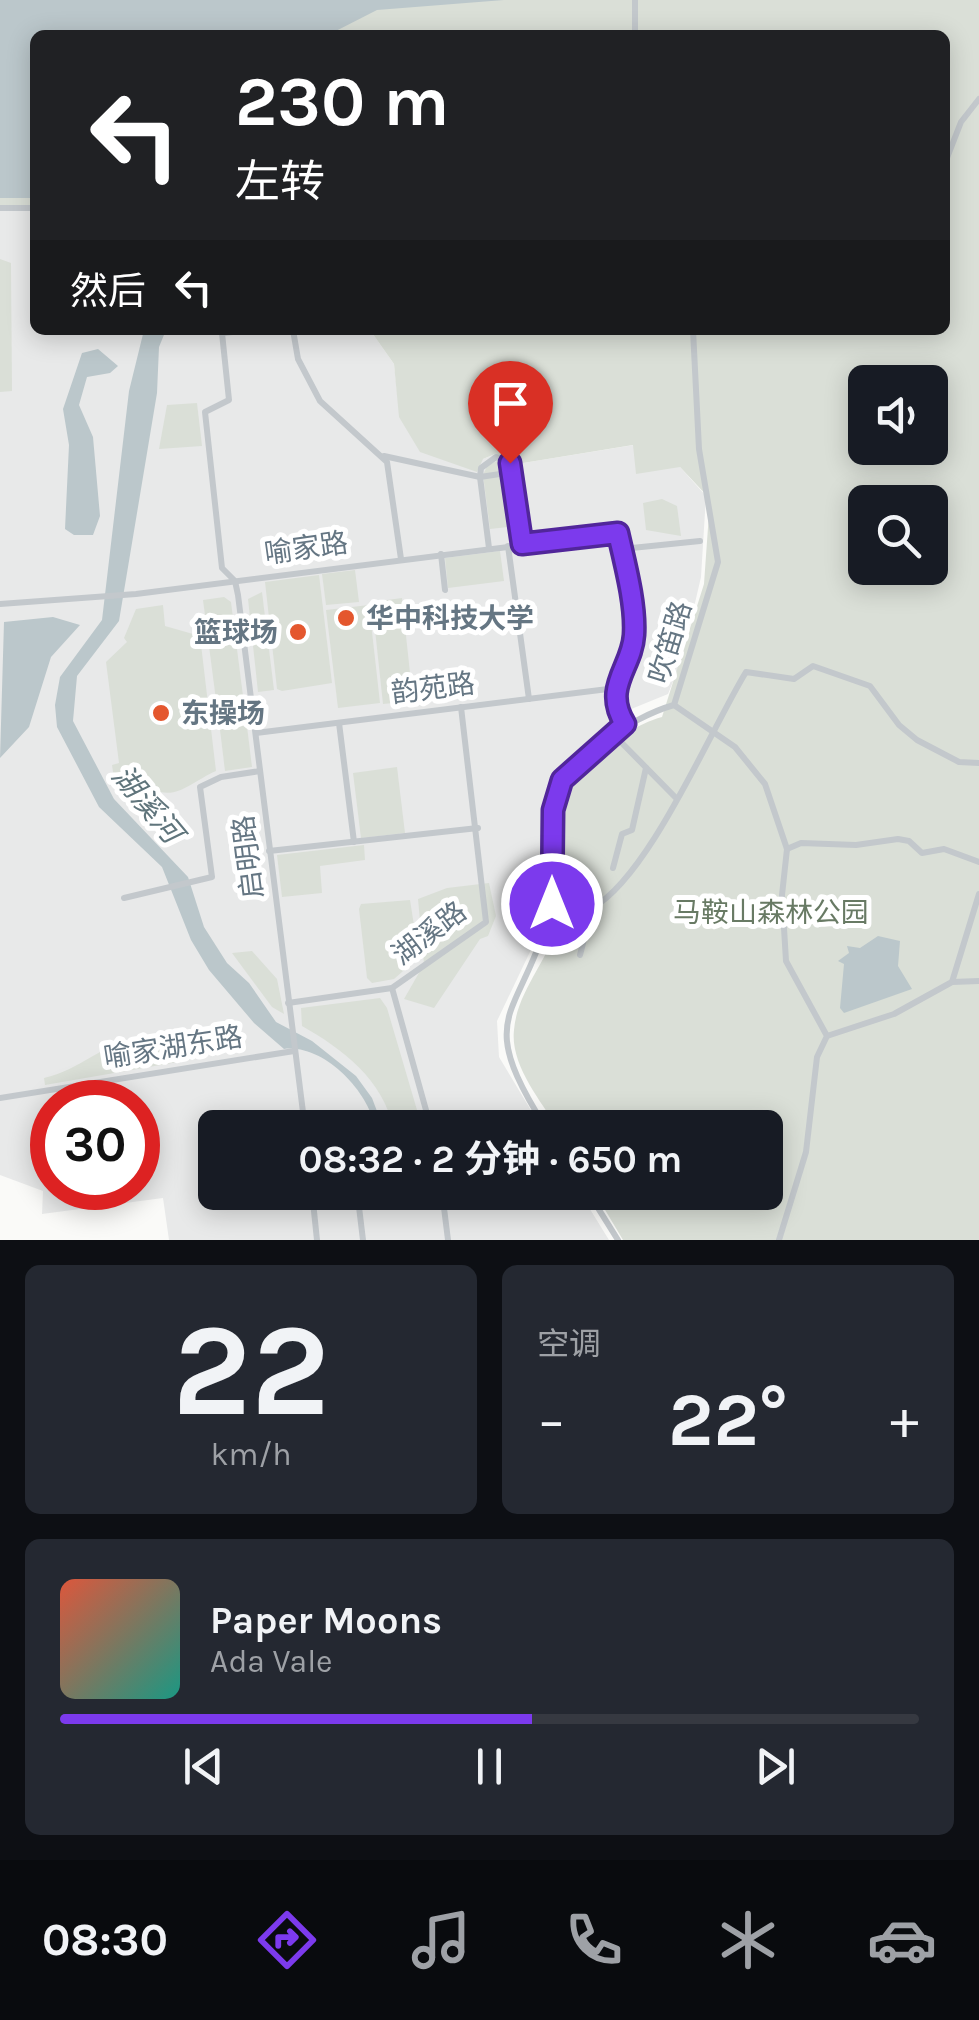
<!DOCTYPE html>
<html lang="zh">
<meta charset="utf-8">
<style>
:root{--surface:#171b24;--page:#242831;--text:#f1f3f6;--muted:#9ea1a6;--line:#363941;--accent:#7c3aed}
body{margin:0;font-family:Karla,"Noto Sans SC",sans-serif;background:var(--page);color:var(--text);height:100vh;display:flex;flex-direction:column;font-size:38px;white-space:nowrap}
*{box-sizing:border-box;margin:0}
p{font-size:32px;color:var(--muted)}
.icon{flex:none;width:55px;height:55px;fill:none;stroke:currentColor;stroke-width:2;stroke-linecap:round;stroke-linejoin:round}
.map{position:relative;height:1240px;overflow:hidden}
.sheet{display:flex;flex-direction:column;gap:25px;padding:25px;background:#0d0f14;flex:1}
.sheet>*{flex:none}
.banner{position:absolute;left:30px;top:30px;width:920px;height:305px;border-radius:15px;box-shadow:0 5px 25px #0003;background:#202124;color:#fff;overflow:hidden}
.controls{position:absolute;left:848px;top:365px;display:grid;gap:20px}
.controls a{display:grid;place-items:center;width:100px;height:100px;border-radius:15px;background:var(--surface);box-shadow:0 5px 25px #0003;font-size:50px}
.speed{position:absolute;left:30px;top:1080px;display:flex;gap:20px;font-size:50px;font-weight:700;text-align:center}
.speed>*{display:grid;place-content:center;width:130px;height:130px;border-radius:50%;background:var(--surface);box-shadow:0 5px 25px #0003;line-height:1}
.speed .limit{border:15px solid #d22;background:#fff;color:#111}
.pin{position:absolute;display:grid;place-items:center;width:85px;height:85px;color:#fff;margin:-102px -42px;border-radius:50% 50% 50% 0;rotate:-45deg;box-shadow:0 0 10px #0007}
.pin .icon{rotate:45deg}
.me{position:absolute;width:110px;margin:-55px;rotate:0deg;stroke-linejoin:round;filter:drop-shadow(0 0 8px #0008)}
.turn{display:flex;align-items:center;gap:35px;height:210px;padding:0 40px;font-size:45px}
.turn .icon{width:130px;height:130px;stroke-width:2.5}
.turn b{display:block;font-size:70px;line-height:85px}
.then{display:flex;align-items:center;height:95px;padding:0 40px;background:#0003;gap:20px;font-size:38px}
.big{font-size:75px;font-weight:700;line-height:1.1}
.sheet .tile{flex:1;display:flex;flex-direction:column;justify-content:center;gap:15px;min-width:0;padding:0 35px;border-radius:15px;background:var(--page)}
.sheet .dial{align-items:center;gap:0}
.dial b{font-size:130px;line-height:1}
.song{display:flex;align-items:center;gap:30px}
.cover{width:120px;height:120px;border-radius:15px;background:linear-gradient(135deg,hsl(10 70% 55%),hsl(170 70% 35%))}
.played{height:10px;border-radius:5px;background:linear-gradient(90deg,var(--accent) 55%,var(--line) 55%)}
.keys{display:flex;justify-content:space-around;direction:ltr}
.heat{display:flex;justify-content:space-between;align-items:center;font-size:55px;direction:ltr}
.sheet .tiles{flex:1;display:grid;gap:25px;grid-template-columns:1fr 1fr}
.tile:last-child{grid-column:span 2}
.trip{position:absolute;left:198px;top:1110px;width:585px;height:100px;border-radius:15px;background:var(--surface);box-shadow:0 5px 25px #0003;font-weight:700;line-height:100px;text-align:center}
.tab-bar{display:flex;height:160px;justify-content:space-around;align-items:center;background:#090b0e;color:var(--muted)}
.tab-bar .icon{width:70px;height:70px}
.tab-bar .selected{color:var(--accent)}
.tab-bar b{font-size:45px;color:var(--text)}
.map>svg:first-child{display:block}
.built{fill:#e8e9e9;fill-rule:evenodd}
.green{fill:#dadfd7;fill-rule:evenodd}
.water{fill:#bbc7cb}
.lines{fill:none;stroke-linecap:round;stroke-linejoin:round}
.street{stroke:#c3c8cc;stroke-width:6}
.route-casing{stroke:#51269a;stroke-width:25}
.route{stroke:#7c3aed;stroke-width:18}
.poi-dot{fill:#e4572e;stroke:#fff;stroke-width:4}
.labels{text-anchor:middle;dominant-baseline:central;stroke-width:10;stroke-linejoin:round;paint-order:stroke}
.street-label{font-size:28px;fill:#657683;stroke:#fff}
.poi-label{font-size:28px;font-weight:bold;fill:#657683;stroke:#fff;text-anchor:start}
.park-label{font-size:28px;fill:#687a64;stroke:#fff}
.water-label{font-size:30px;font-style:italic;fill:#60757c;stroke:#fff}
</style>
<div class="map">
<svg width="979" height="1240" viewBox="0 0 979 1240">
<rect width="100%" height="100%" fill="#fafaf8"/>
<path class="built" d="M 0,0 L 35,35 L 35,330 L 370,330 L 394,364 L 400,417 L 483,459 L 495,454 L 517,464 L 634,445 L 680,467 L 706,496 L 701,577 L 682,659 L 668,694 L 619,714 L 548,784 L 545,907 L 538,935 L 497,1021 L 499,1057 L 541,1127 L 215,1128 L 215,1192 L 580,1193 L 609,1240 L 169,1240 L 163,1198 L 42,1214 L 43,1191 L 0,1175 ZM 52,1102 L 138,1102 L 138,1188 L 52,1188 Z"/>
<g class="green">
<path d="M 0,0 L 979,0 L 979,1240 L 623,1240 L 595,1193 L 765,1192 L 765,1128 L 557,1127 C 540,1100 510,1064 514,1030 C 517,991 549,960 558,923 C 567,887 557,852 562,815 C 567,771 622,728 662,717 L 704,584 L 710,499 L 680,467 L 636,474 L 633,445 L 517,464 L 495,454 L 483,459 L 477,472 L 420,452 L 399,417 L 394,364 L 370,330 L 945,330 L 945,35 L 35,35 L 35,208 L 0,209 ZM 865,382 L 930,382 L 930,448 L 865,448 ZM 865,502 L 930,502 L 930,568 L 865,568 Z"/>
<polygon points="0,259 11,263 12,391 0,392"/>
<polygon points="197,403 202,446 159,449 167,405"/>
<polygon points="499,460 509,470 517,526 490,529 483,475 487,466"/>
<polygon points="662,499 677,506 681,536 646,530 643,503"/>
<polygon points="500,551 504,581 448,588 445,558"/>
<polygon points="355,570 359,602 326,605 322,574"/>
<polygon points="319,575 332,683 282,691 277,689 265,582"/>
<polygon points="262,592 274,690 258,692 248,599"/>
<polygon points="224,597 231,602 243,696 216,700 203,600"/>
<polygon points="402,598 413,701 383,704 372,602"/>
<path d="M 163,605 L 165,626 L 200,636 L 216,771 C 186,784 170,810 136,776 L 114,779 L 112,765 L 119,763 L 106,662 L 127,642 L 124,638 L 136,609 Z"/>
<polygon points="369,605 380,703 338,708 326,610"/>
<polygon points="244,702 252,767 225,771 217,705"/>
<polygon points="397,767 405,833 361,838 353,773"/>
<polygon points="364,845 365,860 320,866 322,893 282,897 277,855"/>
<polygon points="489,883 496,916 488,936 480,939 434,1008 404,999 424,964 418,899 447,888"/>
<polygon points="410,900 419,957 394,979 372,983 367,978 359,909 361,904"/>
<polygon points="252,951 277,979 284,1014 272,1007 232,953"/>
<path d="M 380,998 L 387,1008 L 422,1127 L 393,1127 C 383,1080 343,1049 302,1026 L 301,1008 Z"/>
<path d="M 138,1038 L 194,1047 L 195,1059 L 45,1085 L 44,1078 C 80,1070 98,1046 138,1038 Z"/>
</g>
<g class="water">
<polygon points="0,0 504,0 377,10 328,35 35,35 35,198 0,198"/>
<path d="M 144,330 L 166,330 L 159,347 L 157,393 L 119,621 L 77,676 L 73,721 L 114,799 L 188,877 L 204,927 L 227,963 L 249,983 L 276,1022 L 312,1041 L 356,1076 L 372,1098 L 383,1127 L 375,1127 C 368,1090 323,1044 284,1049 L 254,1023 L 209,970 L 191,940 L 162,867 L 99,807 L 57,727 L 55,705 L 60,677 L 102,620 L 129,391 Z"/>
<polygon points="98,349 118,366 110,373 87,377 79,405 93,437 100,516 93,535 74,535 65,529 69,445 63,409 82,353"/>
<polygon points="53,617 80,625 51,657 29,727 0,758 4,622"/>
<polygon points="878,936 900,941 898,966 912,989 844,1013 840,1008 844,964 838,961 849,953 847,946 860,948"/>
</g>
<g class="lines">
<g class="street">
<polyline points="635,35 635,0"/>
<polyline points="945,163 961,122 979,99"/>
<polyline points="0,208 35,208"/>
<polyline points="254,330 222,333 229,400 205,412 222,568 235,581 238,595 305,1128"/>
<polyline points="293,330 298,359 320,401 387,462 401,559"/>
<polyline points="384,456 480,477 514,472"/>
<polyline points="508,546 529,699"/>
<polyline points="489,548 480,477 481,468 496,457 510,463 514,472 522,544"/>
<polyline points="622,549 700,541"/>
<polyline points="441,554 445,590"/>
<path d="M 0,604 L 136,594 L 618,533 C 625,563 636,604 634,635 C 632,668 602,687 625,725"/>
<polyline points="674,705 735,747 765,784 787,849 782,895 786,961 827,1036 817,1057 806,1152 779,1240"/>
<polyline points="339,723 354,842"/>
<polyline points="256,733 616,688"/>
<polyline points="614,735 676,798"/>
<polyline points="787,849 801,843 856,845 898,839 909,841 922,853 944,849 979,862"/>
<polyline points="269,851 478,828"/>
<polyline points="613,868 622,834 632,830 646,768"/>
<polyline points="124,898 212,877 200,787 221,777 260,771"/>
<path d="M 580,955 L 592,908 C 649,877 710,731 746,672 L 794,679 L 813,666 L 870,686 L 899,725 L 917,740 L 959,762 L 979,763"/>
<polyline points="952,982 979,981"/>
<polyline points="392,988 431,1128"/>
<polyline points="288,1003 392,988 486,922 461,707"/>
<polyline points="827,1036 894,1014 952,982 979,894"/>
<polyline points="0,1098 294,1051"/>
<path d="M 546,1128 C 471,1010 521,1021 550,910 C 559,878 548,843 553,811 C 560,763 631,717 674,705 L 718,562 L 699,449 L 693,330"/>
<polyline points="312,1192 317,1240"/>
<polyline points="442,1192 448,1240"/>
<polyline points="588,1192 618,1240"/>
<polyline points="363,1240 359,1207 373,1192"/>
</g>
</g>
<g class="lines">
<defs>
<path id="route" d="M 510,463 L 522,544 L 618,533 C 625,564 636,604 634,635 C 632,668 602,687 625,724 L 562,780 L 553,810 L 552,904"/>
</defs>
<use href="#route" class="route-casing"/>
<use href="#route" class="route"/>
</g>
<g class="poi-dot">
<circle cx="346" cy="618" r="10"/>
<circle cx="298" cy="632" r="10"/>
<circle cx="161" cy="713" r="10"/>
</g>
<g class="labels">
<g class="street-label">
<text transform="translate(306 548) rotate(-8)">喻家路</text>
<text transform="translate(670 642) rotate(-73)">吹笛路</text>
<text transform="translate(433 688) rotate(-7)">韵苑路</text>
<text transform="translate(248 857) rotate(-97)">启明路</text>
<text transform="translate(429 933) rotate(-37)">湖溪路</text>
<text transform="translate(173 1047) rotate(-9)">喻家湖东路</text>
</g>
<g class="poi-label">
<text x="366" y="618">华中科技大学</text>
<text x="278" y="632" text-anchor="end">篮球场</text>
<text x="181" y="713">东操场</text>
</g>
<g class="park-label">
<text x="771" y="912">马鞍山森林公园</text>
</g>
<g class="water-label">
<text transform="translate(147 804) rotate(50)">湖溪河</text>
</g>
</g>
</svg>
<div class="controls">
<a><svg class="icon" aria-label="sound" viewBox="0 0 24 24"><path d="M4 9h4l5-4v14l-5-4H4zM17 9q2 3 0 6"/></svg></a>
<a><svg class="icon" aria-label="search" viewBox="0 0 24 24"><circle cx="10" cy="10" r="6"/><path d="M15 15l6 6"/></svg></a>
</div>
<div class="speed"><div class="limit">30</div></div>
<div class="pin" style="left:510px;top:463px;background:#d93025"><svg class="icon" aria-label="arrive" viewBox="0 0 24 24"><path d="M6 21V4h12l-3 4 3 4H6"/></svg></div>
<svg class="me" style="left:552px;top:904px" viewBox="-20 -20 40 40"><circle r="17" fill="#7c3aed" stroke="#fff" stroke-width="3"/><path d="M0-11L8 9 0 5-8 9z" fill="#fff"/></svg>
<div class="trip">08:32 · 2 分钟 · 650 m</div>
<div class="banner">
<div class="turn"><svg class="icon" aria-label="left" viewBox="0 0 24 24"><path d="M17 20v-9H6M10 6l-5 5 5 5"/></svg><div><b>230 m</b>左转</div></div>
<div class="then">然后<svg class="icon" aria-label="left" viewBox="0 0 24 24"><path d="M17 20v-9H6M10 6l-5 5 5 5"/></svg></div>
</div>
</div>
<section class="sheet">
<div class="tiles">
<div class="tile dial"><b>22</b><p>km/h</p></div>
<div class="tile"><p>空调</p>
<div class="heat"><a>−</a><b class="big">22°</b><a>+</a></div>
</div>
<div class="tile">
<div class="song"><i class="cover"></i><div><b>Paper Moons</b><p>Ada Vale</p></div></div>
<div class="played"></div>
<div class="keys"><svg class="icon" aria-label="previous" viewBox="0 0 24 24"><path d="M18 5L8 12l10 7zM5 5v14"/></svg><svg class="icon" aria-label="pause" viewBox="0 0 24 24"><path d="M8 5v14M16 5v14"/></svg><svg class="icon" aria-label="next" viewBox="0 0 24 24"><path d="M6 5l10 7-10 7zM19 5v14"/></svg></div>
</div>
</div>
</section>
<nav class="tab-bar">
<b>08:30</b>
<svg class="icon selected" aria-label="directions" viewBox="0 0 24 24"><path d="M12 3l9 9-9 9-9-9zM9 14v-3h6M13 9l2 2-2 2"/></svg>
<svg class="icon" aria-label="music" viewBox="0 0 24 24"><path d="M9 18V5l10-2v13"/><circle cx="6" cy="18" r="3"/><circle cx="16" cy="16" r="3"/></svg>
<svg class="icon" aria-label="phone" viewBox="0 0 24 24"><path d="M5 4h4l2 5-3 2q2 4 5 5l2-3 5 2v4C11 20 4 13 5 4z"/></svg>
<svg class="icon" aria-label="climate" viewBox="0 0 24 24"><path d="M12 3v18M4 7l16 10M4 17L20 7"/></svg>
<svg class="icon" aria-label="car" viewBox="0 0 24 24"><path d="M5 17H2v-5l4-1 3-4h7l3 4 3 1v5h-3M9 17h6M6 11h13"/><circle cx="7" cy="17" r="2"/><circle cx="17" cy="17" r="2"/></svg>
</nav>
